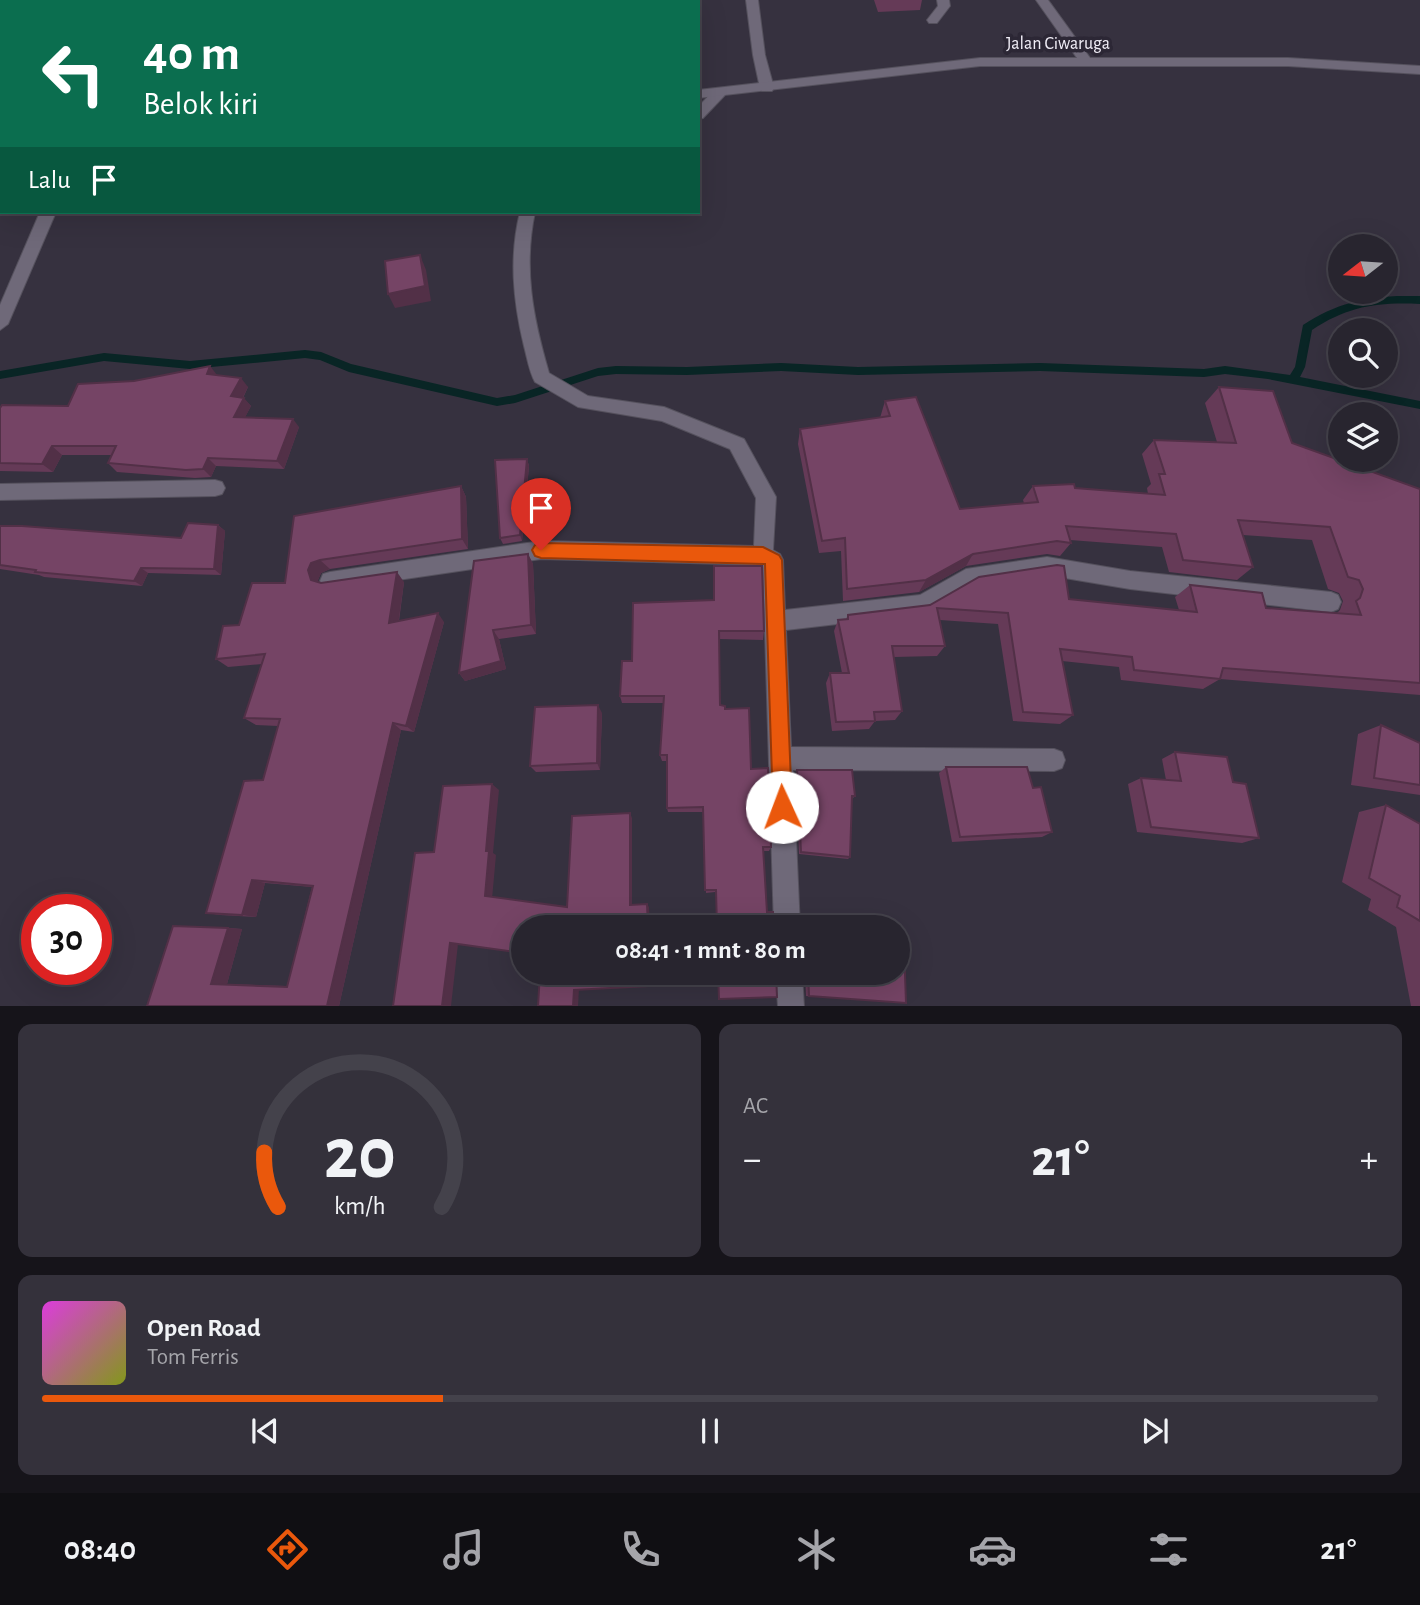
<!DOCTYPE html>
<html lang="id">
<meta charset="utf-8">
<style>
:root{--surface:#28252f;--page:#34313b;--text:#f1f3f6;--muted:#a5a5aa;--line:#44424b;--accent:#ea580c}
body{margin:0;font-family:"Alegreya Sans",sans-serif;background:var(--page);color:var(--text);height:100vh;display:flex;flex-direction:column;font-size:26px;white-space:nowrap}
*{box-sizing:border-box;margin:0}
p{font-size:23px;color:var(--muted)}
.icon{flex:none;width:38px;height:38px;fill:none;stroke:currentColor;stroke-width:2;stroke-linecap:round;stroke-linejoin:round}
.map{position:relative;height:1006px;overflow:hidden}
.drawer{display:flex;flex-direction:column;gap:18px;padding:18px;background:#16141a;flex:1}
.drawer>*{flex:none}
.banner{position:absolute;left:0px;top:0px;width:700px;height:214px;box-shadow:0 7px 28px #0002,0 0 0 2px var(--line);background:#0b6e4f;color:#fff;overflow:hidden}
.needle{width:46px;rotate:253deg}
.fabs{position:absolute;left:1328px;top:234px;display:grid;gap:14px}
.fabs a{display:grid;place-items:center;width:70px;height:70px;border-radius:50%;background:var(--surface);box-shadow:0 7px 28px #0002,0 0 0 2px var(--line);font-size:35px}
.speed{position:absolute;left:21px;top:894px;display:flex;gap:14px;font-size:35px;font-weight:700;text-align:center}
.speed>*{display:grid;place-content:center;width:91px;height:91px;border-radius:50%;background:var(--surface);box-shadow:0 7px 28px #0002,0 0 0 2px var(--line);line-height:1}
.speed .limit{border:10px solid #d22;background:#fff;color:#111}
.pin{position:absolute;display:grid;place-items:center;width:60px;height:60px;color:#fff;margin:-72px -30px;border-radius:50% 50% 50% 0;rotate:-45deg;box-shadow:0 0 7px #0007}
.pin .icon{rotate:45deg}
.me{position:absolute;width:77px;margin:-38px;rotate:358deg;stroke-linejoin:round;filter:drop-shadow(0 0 5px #0008)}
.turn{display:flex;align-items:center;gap:24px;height:147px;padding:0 28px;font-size:32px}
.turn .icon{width:91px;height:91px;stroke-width:2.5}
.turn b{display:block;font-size:49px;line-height:60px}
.then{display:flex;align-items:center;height:66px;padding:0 28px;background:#0003;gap:14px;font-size:26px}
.big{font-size:52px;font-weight:600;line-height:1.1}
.drawer .tile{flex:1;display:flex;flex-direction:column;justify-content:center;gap:10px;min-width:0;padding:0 24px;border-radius:14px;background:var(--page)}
.drawer .dial{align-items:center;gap:0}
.dial svg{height:182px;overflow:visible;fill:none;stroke:var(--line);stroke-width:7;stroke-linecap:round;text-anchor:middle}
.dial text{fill:var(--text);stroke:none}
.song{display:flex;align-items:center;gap:21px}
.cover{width:84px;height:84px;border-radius:10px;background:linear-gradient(135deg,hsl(300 70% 55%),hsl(70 70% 35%))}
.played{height:7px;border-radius:4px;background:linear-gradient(90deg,var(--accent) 30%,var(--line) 30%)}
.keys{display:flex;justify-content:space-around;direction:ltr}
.heat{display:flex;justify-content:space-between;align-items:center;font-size:38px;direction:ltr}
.drawer .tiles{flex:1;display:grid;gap:18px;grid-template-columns:1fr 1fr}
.tile:last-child{grid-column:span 2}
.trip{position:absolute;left:511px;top:915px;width:399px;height:70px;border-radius:35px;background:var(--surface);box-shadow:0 7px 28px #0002,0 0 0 2px var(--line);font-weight:600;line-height:70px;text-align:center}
.tabs{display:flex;height:112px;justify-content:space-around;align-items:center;background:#100f13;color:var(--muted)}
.tabs .icon{width:49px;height:49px}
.tabs .active{color:var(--accent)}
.tabs b{font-size:32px;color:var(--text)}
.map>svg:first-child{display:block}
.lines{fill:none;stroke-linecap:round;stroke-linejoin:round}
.stream{fill:#092525;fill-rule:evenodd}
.minor-casing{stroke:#55515d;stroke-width:2}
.tertiary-casing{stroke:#55515d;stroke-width:2}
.minor{fill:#6f6979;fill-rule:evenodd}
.tertiary{fill:#6f6979;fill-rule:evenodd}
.wall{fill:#653a57}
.shaded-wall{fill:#523047}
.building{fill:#754465;stroke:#523047;stroke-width:2}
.route{fill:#ea580c;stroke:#983908;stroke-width:2}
.labels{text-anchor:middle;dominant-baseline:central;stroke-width:7;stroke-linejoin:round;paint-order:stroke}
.far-street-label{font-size:18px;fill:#f2eff8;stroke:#2c2735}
</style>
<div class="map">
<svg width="1420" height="1007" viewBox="0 0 1420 1007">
<rect width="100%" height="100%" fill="#36313f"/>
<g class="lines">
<path class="stream" d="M 1404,296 L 1420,296 L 1420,304 C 1378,302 1348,306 1312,330 L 1305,367 L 1300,377 L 1420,401 L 1420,409 L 1268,379 L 1225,374 L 1204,377 L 1040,371 L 858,375 L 781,371 L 687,375 L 616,374 L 598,376 L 515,403 L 497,406 L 349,372 L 320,360 L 305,358 L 190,369 L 104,361 L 0,379 L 0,371 L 104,353 L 190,361 L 305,350 L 321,352 L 351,364 L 497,398 L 515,395 L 598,368 L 616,366 L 687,367 L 781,363 L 858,367 L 1040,363 L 1204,369 L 1225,366 L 1290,375 L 1295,367 L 1303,325 C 1335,304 1366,296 1404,296 Z"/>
<defs>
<g id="minor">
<rect x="641" y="0" width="12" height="2"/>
<polygon points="746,0 758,0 765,55 774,88 772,91 762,91 760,88 753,55"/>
<polygon points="937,0 949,0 950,6 937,23 929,23 927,20 938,6"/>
<polygon points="1036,0 1048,0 1093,62 1092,65 1082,65"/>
<polygon points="720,88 727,92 725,95 703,118 698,119 698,107 715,89"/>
<polygon points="40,212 56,212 8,324 0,330 0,305"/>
<path d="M 520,212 L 535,212 C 523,268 533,318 549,373 L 588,396 L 664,407 L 744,439 L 776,497 L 773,550 L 780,554 L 783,560 L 785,610 L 920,595 L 966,569 L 1047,557 L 1130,571 L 1331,592 L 1338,595 L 1341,602 L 1338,609 L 1331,612 L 1130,589 L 1047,575 L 970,587 L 923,614 L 786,630 L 791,747 L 1054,749 L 1062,752 L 1065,760 L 1062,768 L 1054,771 L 793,770 L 800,928 L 774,928 L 763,565 L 541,559 L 330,590 L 323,588 L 320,581 L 323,574 L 330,572 L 541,541 L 754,546 L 756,498 L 730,449 L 662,421 L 578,407 L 535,382 C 529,371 527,357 524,346 C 513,300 509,257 520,212 Z"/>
<polygon points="215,480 222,482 225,488 222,494 215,496 0,500 0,484"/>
<polygon points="776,973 802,973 804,1007 778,1007"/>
</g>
<g id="tertiary">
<rect x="0" y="49" width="2" height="8"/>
<polygon points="980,58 1288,58 1420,66 1420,74 1288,66 980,66 698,98 698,90"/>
</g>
</defs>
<use href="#minor" class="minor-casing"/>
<use href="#tertiary" class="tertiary-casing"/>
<use href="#minor" class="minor"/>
<use href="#tertiary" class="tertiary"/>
</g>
<g class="wall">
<polygon points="874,0 922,0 920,10 878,12"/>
<polygon points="217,375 248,387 243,398 251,406 245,417 299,427 284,469 216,466 211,477 195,478 117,472 108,463 112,455 62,455 53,472 0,471 0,408 68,406"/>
<polygon points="1219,387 1292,443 1420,489 1420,695 1220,679 1203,689 1121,680 1119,667 1062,661 1073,715 1060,724 1013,721 998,624 940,620 945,646 937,656 894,657 902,711 895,720 875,721 869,729 832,731 826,683 830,673 842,673 834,631 838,620 846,619 848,615 1069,599 1179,610 1175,597 1190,585 1266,608 1337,613 1340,610 1343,601 1339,593 1328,589 1312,540 1243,535 1253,567 1237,580 1169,572 1162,547 1070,540 1071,543 1060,556 1047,554 966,566 919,592 843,601 841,551 819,553 798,444 800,429 880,418 885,401 960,509 1024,503 1023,500 1033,486 1148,494 1147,488 1151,484 1142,454 1154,440 1217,442 1205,403"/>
<polygon points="527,459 529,466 522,541 503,544 500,538"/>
<polygon points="461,486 466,497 468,549 330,569 321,573 318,580 318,582 321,583 404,582 399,621 444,622 414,732 401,730 339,1006 147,1006 228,928 242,929 227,984 287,986 312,887 265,883 256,917 220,915 206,913 263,780 278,726 256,725 244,718 262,664 228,667 216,659 239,625 285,583 294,516"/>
<polygon points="218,525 225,531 221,575 148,573 142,586 44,577 39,575 0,569 0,526 181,538"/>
<polygon points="528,554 533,564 536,634 499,639 506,669 465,681 459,673"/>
<polygon points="714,600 764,631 763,640 719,639 720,705 725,709 751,769 771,847 769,851 763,851 767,912 773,926 715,892 706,893 703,812 668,812 667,808 667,761 662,761 660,755 663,703 622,703 620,696 632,661"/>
<polygon points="602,713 600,770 536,772 530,766"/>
<polygon points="1381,725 1420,743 1420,795 1351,785 1358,734"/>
<polygon points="1175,752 1233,782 1259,838 1242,843 1137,832 1128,784 1141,778 1166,780 1162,759"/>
<polygon points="946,767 1052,832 1042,837 952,842 939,773"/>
<polygon points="797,770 855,796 852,799 850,857 848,859 799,854 796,774"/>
<polygon points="1386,805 1420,824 1420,1006 1411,1006 1396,927 1368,910 1371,899 1342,882 1359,812"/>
<polygon points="805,973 898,973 906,1003 806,996"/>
</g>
<g class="shaded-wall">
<polygon points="420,255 426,270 431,301 395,308 388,294"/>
<polygon points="210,366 217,375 207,374"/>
<polygon points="241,378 248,387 239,405 231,396"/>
<polygon points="244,398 251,406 241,425 234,417"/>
<polygon points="293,419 299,427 284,469 277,461"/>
<polygon points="52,446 62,455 53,472 42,464"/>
<polygon points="208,458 216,466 211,477 203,469"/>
<polygon points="527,459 529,466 522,541 520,535"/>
<polygon points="461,486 466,497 468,549 462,539"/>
<polygon points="218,525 225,531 221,575 214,569"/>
<polygon points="528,554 533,564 536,634 531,625"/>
<polygon points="973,554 966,566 919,592 926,580"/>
<polygon points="320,560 330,569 321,573 318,580 321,589 311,580 308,570 311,563"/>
<polygon points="141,568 148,573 142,586 134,581"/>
<polygon points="397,572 404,582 397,632 389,623"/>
<polygon points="438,613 444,622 414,732 406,726"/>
<polygon points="493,630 499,639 506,669 465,681 459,673"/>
<polygon points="598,705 602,713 600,770 597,763"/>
<polygon points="393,723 401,730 339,1006 327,1006"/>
<polygon points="492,784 499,790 493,853 496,855 492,899 485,896 486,851"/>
<polygon points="630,813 632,818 632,908 630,905"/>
<polygon points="252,880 265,883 256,917 242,915"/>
<polygon points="647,904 649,907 650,928 648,928"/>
<polygon points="228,928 242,929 227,984 211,984"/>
<polygon points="450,943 458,944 451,1006 442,1006"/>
<rect x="648" y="973" width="2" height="13"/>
<polygon points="579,989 578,1006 573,1006 574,990"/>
</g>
<g class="building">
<rect x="284" y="0" width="143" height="2"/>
<rect x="549" y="0" width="54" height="2"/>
<polygon points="420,255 425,286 388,294 385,261"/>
<polygon points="210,366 207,374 241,378 231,396 244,398 234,417 293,419 277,461 208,458 203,469 186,470 108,463 116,446 52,446 42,464 0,463 0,408 2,405 68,406 78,384 134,381"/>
<polygon points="1219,387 1273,391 1292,443 1420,489 1420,683 1223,668 1220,679 1134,670 1132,657 1060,649 1073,715 1023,712 1008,613 937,608 945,646 892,646 902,711 874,712 875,721 836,722 830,673 849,673 838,620 848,619 848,615 930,605 979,577 1057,565 1064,566 1069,599 1197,612 1190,585 1262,593 1266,608 1361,615 1356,601 1360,598 1363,589 1359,580 1348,577 1330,527 1238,520 1253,567 1183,560 1176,534 1066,526 1071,543 1057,541 973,554 926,580 847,589 845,538 822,541 800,429 890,416 885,401 916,397 960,509 1038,502 1033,486 1074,484 1075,488 1165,495 1159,474 1165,474 1154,440 1236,443"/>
<polygon points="527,459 520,535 500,538 495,460"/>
<polygon points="461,486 462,539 320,560 311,563 308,570 311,580 321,583 397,572 389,623 438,613 406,726 393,723 327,1006 147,1006 173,926 228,928 211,984 287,987 313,886 252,880 242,915 206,913 244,781 263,780 280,719 244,718 265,654 216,659 223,626 239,625 252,583 285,583 294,516"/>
<polygon points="188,523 218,525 214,569 141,568 134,581 35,572 36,570 0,565 0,526 22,526 181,538"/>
<polygon points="528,554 531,625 493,630 501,661 459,673 474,561"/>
<polygon points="714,566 762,566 764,631 719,631 720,705 725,706 725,709 749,708 751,769 768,768 771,847 763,847 767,912 773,912 773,926 775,928 717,928 716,890 705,890 703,807 667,808 667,755 660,755 664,696 620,696 622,661 632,661 633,603 714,600"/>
<polygon points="598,705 597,763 530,766 535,707"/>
<polygon points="1381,725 1420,743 1420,785 1374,778"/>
<polygon points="1175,752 1227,757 1233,782 1246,784 1259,838 1151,827 1141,778 1181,781"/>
<polygon points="946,767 1027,767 1033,788 1041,787 1052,832 960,837"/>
<polygon points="797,770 852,770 855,796 852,796 850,857 801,852"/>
<polygon points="492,784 486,851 489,851 485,896 567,907 572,816 630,813 630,905 647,904 648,928 523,928 523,953 450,943 442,1006 393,1006 415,853 434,852 443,786"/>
<polygon points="1386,805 1420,824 1420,921 1397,907 1400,896 1369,878"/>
<polygon points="898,945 904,945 906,1003 809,996 808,973 898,973"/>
<polygon points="540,973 648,973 648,986 574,990 573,1006 538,1006"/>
<polygon points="718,973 776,973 777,997 719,999"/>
</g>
<polygon class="route" points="541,543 763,547 779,555 782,560 792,807 789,814 782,817 776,814 773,807 765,564 541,558 535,556 532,550 535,545"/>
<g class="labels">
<g class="far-street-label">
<text x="1058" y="44">Jalan Ciwaruga</text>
</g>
</g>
</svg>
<div class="fabs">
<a><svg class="needle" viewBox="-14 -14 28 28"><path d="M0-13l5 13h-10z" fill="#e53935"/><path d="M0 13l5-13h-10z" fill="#a5a5aa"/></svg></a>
<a><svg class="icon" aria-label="search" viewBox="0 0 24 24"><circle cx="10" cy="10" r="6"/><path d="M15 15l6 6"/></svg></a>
<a><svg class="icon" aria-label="layers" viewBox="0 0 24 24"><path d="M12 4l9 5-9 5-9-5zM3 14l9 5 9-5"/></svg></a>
</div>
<div class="speed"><div class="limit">30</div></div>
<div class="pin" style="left:541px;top:550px;background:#d93025"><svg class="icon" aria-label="arrive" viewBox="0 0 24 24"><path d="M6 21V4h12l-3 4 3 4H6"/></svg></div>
<svg class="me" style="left:782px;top:807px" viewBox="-20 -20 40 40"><circle r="19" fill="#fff"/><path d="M0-13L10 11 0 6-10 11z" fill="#ea580c"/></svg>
<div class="trip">08:41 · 1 mnt · 80 m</div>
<div class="banner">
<div class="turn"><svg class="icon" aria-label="left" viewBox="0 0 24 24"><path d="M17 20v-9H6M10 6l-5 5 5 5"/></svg><div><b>40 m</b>Belok kiri</div></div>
<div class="then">Lalu<svg class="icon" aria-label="arrive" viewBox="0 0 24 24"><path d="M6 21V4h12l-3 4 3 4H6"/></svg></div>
</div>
</div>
<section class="drawer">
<div class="tiles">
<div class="tile dial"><svg viewBox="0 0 100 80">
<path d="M14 69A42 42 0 1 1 86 69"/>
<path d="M14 69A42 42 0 0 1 8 45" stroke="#ea580c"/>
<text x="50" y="56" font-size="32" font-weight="700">20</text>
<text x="50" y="72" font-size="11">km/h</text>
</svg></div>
<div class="tile"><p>AC</p>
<div class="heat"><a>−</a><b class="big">21°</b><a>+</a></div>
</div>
<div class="tile">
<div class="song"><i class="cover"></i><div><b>Open Road</b><p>Tom Ferris</p></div></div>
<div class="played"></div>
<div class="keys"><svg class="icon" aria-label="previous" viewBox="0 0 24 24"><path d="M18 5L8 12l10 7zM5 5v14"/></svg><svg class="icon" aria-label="pause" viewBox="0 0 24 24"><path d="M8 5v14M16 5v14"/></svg><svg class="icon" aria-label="next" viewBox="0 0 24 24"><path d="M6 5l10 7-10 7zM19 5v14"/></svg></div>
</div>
</div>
</section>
<nav class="tabs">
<b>08:40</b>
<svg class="icon active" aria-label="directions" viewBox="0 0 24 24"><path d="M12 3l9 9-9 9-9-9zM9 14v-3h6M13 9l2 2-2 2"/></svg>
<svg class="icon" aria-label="music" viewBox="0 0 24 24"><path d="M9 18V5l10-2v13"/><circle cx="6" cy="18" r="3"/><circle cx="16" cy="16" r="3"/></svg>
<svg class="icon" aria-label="phone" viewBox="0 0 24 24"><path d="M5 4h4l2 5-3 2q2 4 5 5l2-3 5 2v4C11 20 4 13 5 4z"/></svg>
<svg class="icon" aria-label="climate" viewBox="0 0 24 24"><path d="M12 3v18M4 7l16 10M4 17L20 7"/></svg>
<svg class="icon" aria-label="car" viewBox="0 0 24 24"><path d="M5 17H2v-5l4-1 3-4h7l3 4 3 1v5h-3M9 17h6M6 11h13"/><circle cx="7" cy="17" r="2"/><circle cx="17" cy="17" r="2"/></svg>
<svg class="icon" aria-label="filters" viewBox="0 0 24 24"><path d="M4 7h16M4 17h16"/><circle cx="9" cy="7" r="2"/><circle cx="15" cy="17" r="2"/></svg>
<b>21°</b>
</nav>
